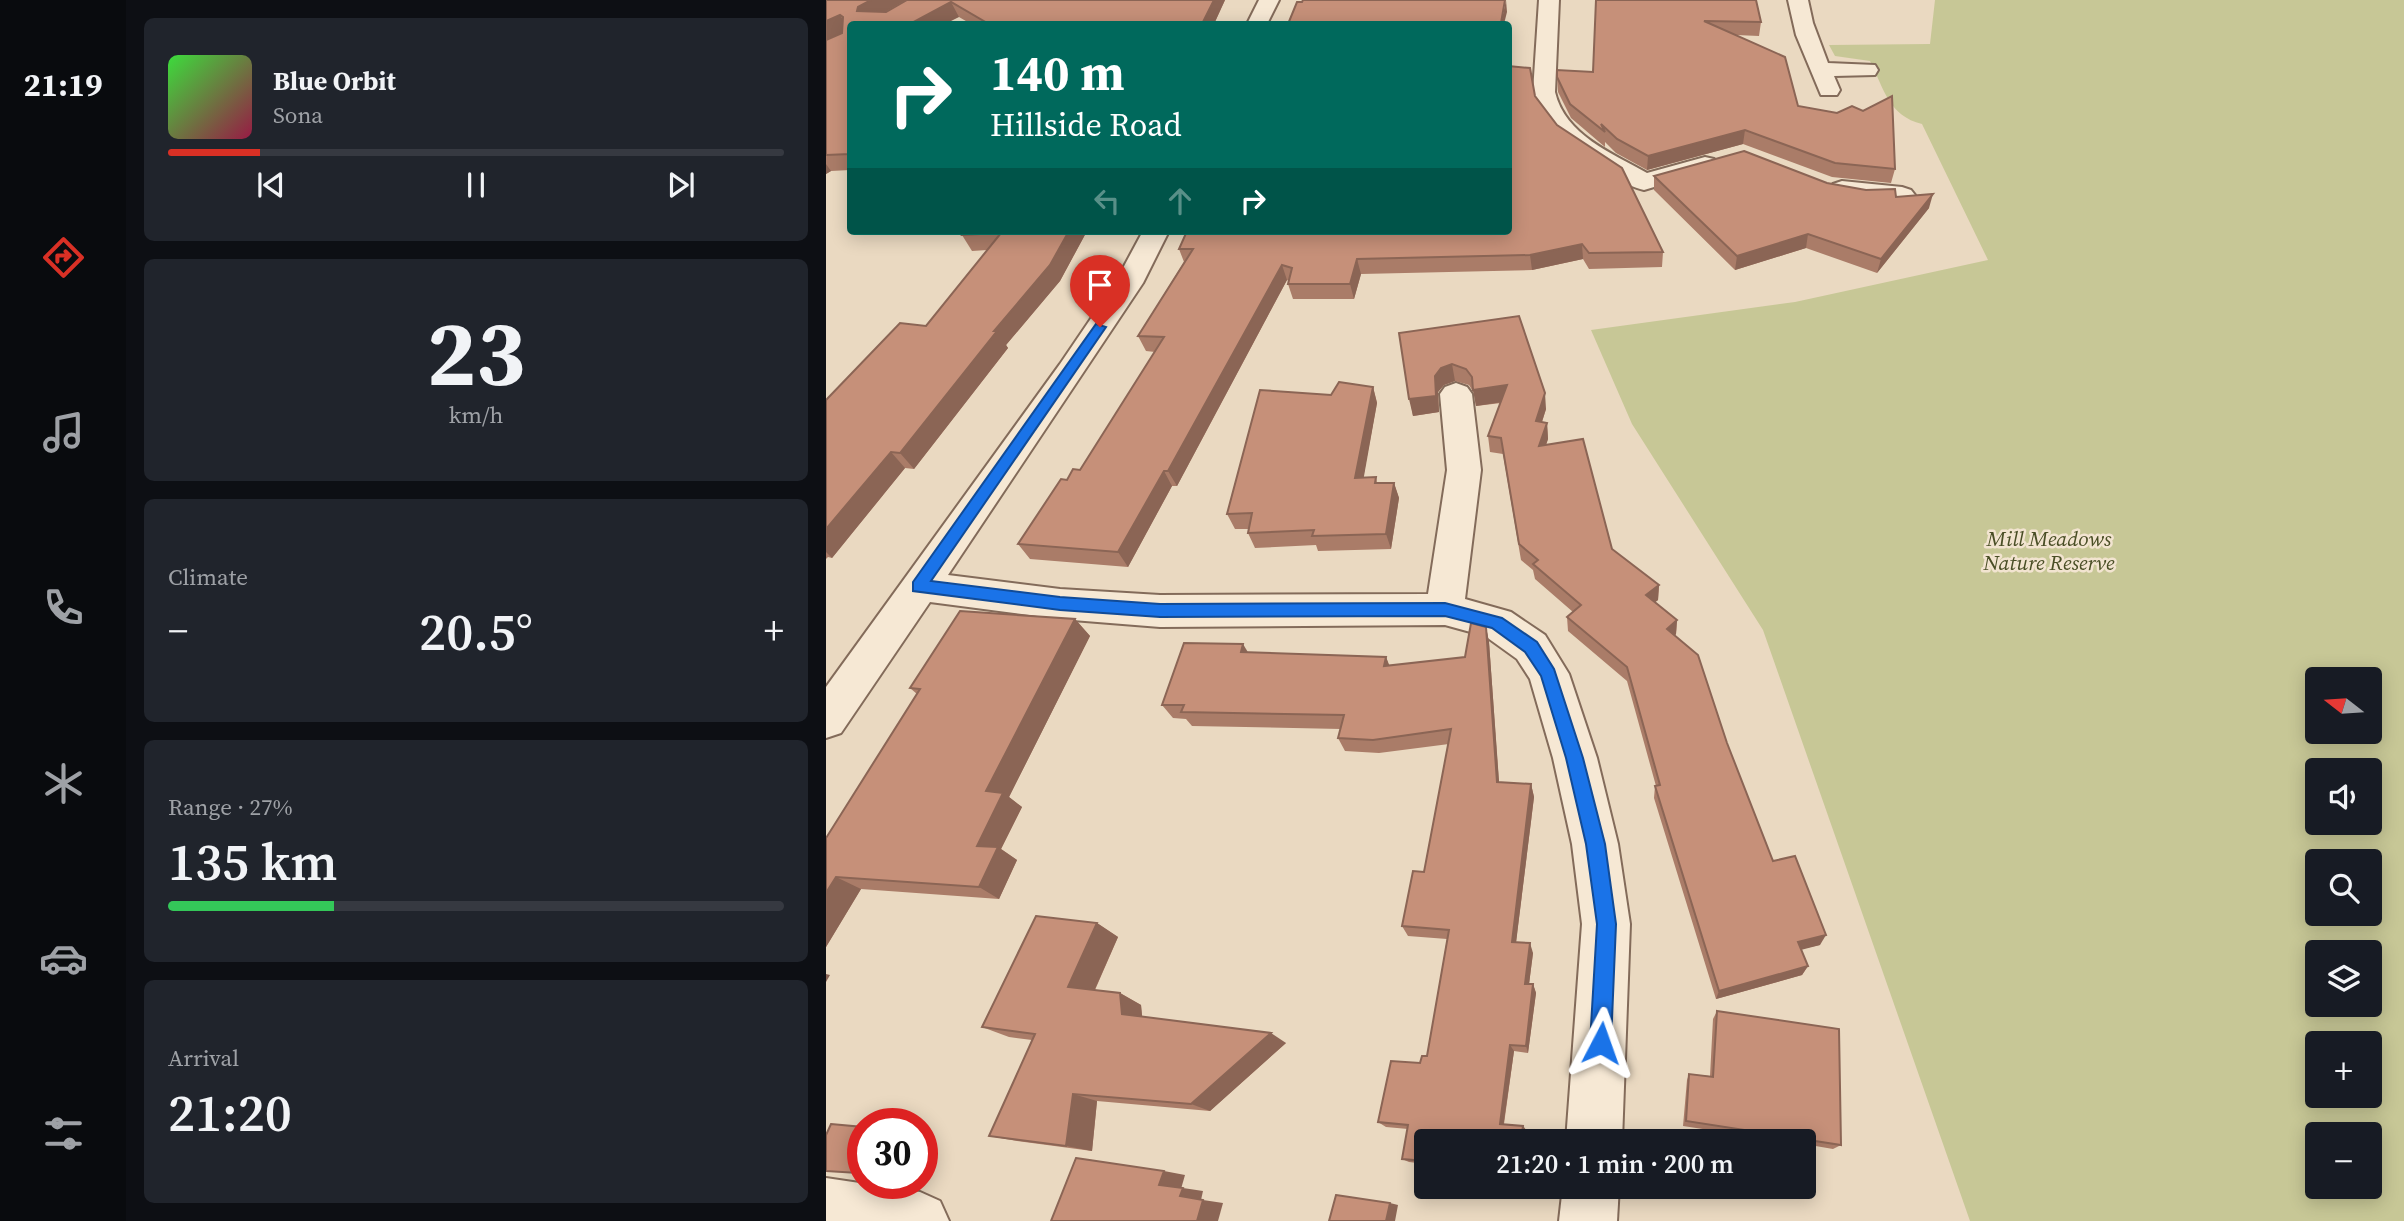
<!DOCTYPE html>
<meta charset="utf-8">
<style>
:root{--surface:#171b24;--page:#20242c;--text:#f1f3f6;--muted:#9ea1a6;--line:#363941;--accent:#d93025}
body{margin:0;font-family:"Source Serif 4",serif;background:var(--page);color:var(--text);height:100vh;display:flex;flex-direction:column;font-size:26px;white-space:nowrap}
*{box-sizing:border-box;margin:0}
p{font-size:23px;color:var(--muted)}
.icon{flex:none;width:38px;height:38px;fill:none;stroke:currentColor;stroke-width:2;stroke-linecap:round;stroke-linejoin:round}
.map{position:relative;flex:1;overflow:hidden}
.panel{display:flex;flex-direction:column;gap:18px;padding:18px;background:#0d0f14;width:700px}
.panel>*{flex:none}
.top-card{position:absolute;left:21px;top:21px;width:665px;height:214px;border-radius:7px;box-shadow:0 4px 18px #0003;background:#00695c;color:#fff;overflow:hidden}
.needle{width:46px;rotate:287deg}
.controls{position:absolute;left:1479px;top:667px;display:grid;gap:14px}
.controls a{display:grid;place-items:center;width:77px;height:77px;border-radius:7px;background:var(--surface);box-shadow:0 4px 18px #0003;font-size:35px}
.speed{position:absolute;left:21px;top:1108px;display:flex;gap:14px;font-size:35px;font-weight:700;text-align:center}
.speed>*{display:grid;place-content:center;width:91px;height:91px;border-radius:50%;background:var(--surface);box-shadow:0 4px 18px #0003;line-height:1}
.speed .limit{border:10px solid #d22;background:#fff;color:#111}
.pin{position:absolute;display:grid;place-items:center;width:60px;height:60px;color:#fff;margin:-72px -30px;border-radius:50% 50% 50% 0;rotate:-45deg;box-shadow:0 0 7px #0007}
.pin .icon{rotate:45deg}
.me{position:absolute;width:77px;margin:-38px;rotate:4deg;stroke-linejoin:round;filter:drop-shadow(0 0 5px #0008)}
.turn{display:flex;align-items:center;gap:24px;height:147px;padding:0 28px;font-size:32px}
.turn .icon{width:91px;height:91px;stroke-width:2.5}
.turn b{display:block;font-size:49px;line-height:60px}
.lanes{display:flex;align-items:center;height:66px;padding:0 28px;background:#0003;justify-content:center;gap:35px;direction:ltr}
.lanes .off{opacity:.35}
.big{font-size:52px;font-weight:600;line-height:1.1}
.panel .widget{flex:1;display:flex;flex-direction:column;justify-content:center;gap:10px;min-width:0;padding:0 24px;border-radius:10px;background:var(--page)}
.panel .dial{align-items:center;gap:0}
.dial b{font-size:91px;line-height:1}
.song{display:flex;align-items:center;gap:21px}
.cover{width:84px;height:84px;border-radius:10px;background:linear-gradient(135deg,hsl(120 70% 55%),hsl(340 70% 35%))}
.played{height:7px;border-radius:4px;background:linear-gradient(90deg,var(--accent) 15%,var(--line) 15%)}
.keys{display:flex;justify-content:space-around;direction:ltr}
.heat{display:flex;justify-content:space-between;align-items:center;font-size:38px;direction:ltr}
.charge{height:10px;border-radius:5px;background:linear-gradient(90deg,#34c759 27%,var(--line) 0)}
.trip{position:absolute;left:588px;top:1129px;width:402px;height:70px;border-radius:7px;background:var(--surface);box-shadow:0 4px 18px #0003;font-weight:600;line-height:70px;text-align:center}
main{display:flex;flex:1;min-height:0}
.dock{display:flex;flex-direction:column;width:126px;justify-content:space-around;align-items:center;background:#090b0e;color:var(--muted)}
.dock .icon{width:49px;height:49px}
.dock .active{color:var(--accent)}
.dock b{font-size:32px;color:var(--text)}
.map>svg:first-child{display:block}
.green{fill:#c7c796;fill-rule:evenodd}
.lines{fill:none;stroke-linecap:round;stroke-linejoin:round}
.street-casing{stroke:#836b5a;stroke-width:4}
.street{fill:#f6e8d4;fill-rule:evenodd}
.wall{fill:#aa7c68}
.shaded-wall{fill:#8b6555}
.building{fill:#c69079;stroke:#8b6555;stroke-width:2}
.route{fill:#1a73e8;stroke:#114b97;stroke-width:2}
.labels{text-anchor:middle;dominant-baseline:central;stroke-width:5;stroke-linejoin:round;paint-order:stroke}
.park-label{font-size:21px;font-style:italic;fill:#494e25;stroke:#f2e4d0}
</style>
<main>
<nav class="dock">
<b>21:19</b>
<svg class="icon active" aria-label="directions" viewBox="0 0 24 24"><path d="M12 3l9 9-9 9-9-9zM9 14v-3h6M13 9l2 2-2 2"/></svg>
<svg class="icon" aria-label="music" viewBox="0 0 24 24"><path d="M9 18V5l10-2v13"/><circle cx="6" cy="18" r="3"/><circle cx="16" cy="16" r="3"/></svg>
<svg class="icon" aria-label="phone" viewBox="0 0 24 24"><path d="M5 4h4l2 5-3 2q2 4 5 5l2-3 5 2v4C11 20 4 13 5 4z"/></svg>
<svg class="icon" aria-label="climate" viewBox="0 0 24 24"><path d="M12 3v18M4 7l16 10M4 17L20 7"/></svg>
<svg class="icon" aria-label="car" viewBox="0 0 24 24"><path d="M5 17H2v-5l4-1 3-4h7l3 4 3 1v5h-3M9 17h6M6 11h13"/><circle cx="7" cy="17" r="2"/><circle cx="17" cy="17" r="2"/></svg>
<svg class="icon" aria-label="filters" viewBox="0 0 24 24"><path d="M4 7h16M4 17h16"/><circle cx="9" cy="7" r="2"/><circle cx="15" cy="17" r="2"/></svg>
</nav>
<section class="panel">
<div class="widget">
<div class="song"><i class="cover"></i><div><b>Blue Orbit</b><p>Sona</p></div></div>
<div class="played"></div>
<div class="keys"><svg class="icon" aria-label="previous" viewBox="0 0 24 24"><path d="M18 5L8 12l10 7zM5 5v14"/></svg><svg class="icon" aria-label="pause" viewBox="0 0 24 24"><path d="M8 5v14M16 5v14"/></svg><svg class="icon" aria-label="next" viewBox="0 0 24 24"><path d="M6 5l10 7-10 7zM19 5v14"/></svg></div>
</div>
<div class="widget dial"><b>23</b><p>km/h</p></div>
<div class="widget"><p>Climate</p>
<div class="heat"><a>−</a><b class="big">20.5°</b><a>+</a></div>
</div>
<div class="widget"><p>Range · 27%</p><b class="big">135 km</b><div class="charge"></div></div>
<div class="widget"><p>Arrival</p><b class="big">21:20</b></div>
</section>
<div class="map">
<svg width="1578" height="1221" viewBox="0 0 1578 1221">
<rect width="100%" height="100%" fill="#ead9c1"/>
<path class="green" d="M 1109,0 L 1578,0 L 1578,1221 L 1144,1221 L 937,630 L 806,424 L 765,330 L 969,302 L 1162,260 L 1096,124 C 1063,116 1058,89 1044,61 L 1009,56 L 1003,45 L 1104,44 ZM 1491,679 L 1544,679 L 1544,732 L 1491,732 ZM 1491,770 L 1544,770 L 1544,822 L 1491,822 ZM 1491,861 L 1544,861 L 1544,914 L 1491,914 ZM 1491,952 L 1544,952 L 1544,1004 L 1491,1004 ZM 1491,1043 L 1544,1043 L 1544,1096 L 1491,1096 ZM 1491,1134 L 1544,1134 L 1544,1186 L 1491,1186 Z"/>
<g class="lines">
<defs>
<g id="street">
<polygon points="433,0 453,0 441,24 421,24"/>
<path d="M 713,0 L 733,0 L 729,92 C 739,135 786,153 821,173 L 879,157 L 888,159 L 891,164 L 888,169 L 818,190 C 779,180 715,133 707,92 Z"/>
<polygon points="962,0 982,0 987,23 1002,63 1049,65 1052,70 1049,75 1008,76 1014,90 1011,95 995,95 970,35"/>
<polygon points="1016,181 1076,187 1085,190 1089,195 1085,200 1076,203 1007,194 1003,189 1007,184"/>
<polygon points="317,231 343,231 317,283 122,575 234,589 334,595 602,594 621,470 614,394 619,387 630,383 641,387 646,394 655,470 639,599 685,612 719,635 743,674 771,758 792,844 804,924 796,1141 740,1141 756,924 746,844 727,758 704,679 691,659 659,636 619,625 334,627 234,619 104,602 15,733 0,738 0,687 234,364 289,283"/>
<polygon points="0,1178 94,1192 114,1201 123,1221 0,1221"/>
<polygon points="737,1186 793,1186 791,1221 733,1221"/>
</g>
</defs>
<use href="#street" class="street-casing"/>
<use href="#street" class="street"/>
</g>
<g class="wall">
<polygon points="0,0 80,0 59,12 81,0 399,0 388,24 145,24 133,17 24,24 24,170 5,171 0,174"/>
<polygon points="770,0 935,22 933,36 910,35 972,106 1069,169 1065,183 1006,177 917,144 821,170 790,153 779,142 779,147 745,118 732,92 731,77 767,72"/>
<polygon points="709,96 731,125 837,252 836,267 763,269 757,259 706,270 535,274 528,299 467,299 462,284 463,281 461,280 351,486 346,486 302,567 204,559 192,544 241,480 254,470 329,352 320,351 312,336 358,262 353,249"/>
<polygon points="828,176 1001,183 1070,197 1103,208 1051,273 980,248 909,270 828,190"/>
<polygon points="261,231 234,281 180,345 182,348 88,469 79,468 6,558 2,557 0,559 0,400 100,326 161,250 146,251 136,235"/>
<polygon points="573,333 720,409 716,422 721,423 722,439 720,445 786,549 833,585 832,600 829,602 851,620 850,634 849,636 901,743 947,861 994,945 975,949 982,966 976,975 890,999 828,798 829,786 830,786 801,681 742,631 741,617 747,612 709,579 707,570 695,560 677,454 664,452 662,436 675,403 650,406 648,393 643,385 629,381 618,385 612,392 613,412 587,416"/>
<polygon points="547,387 551,403 537,478 550,477 551,483 568,483 573,498 565,549 492,551 490,545 429,548 422,533 423,529 409,529 401,514 505,395"/>
<polygon points="249,619 264,636 183,797 196,807 175,849 191,860 173,899 35,889 0,947 0,838 91,694 84,688"/>
<polygon points="660,627 663,642 673,783 705,784 708,797 690,942 707,953 703,984 707,984 710,993 702,1053 688,1051 678,1124 697,1126 700,1130 699,1141 600,1141 600,1164 583,1162 576,1159 582,1129 560,1127 552,1122 594,1063 601,1056 621,939 582,936 576,926 598,872 623,744 553,753 519,751 512,738 515,729 366,726 360,719 347,718 336,705 422,652 560,657 563,666 639,657"/>
<polygon points="271,923 292,937 269,990 294,993 315,1005 316,1017 460,1043 384,1111 271,1101 266,1151 191,1141 163,1136 206,1040 183,1037 156,1027"/>
<polygon points="891,1011 1015,1145 1007,1149 978,1144 978,1141 956,1141 857,1126 861,1080 863,1074 884,1076 887,1019"/>
</g>
<g class="shaded-wall">
<polygon points="45,0 80,0 41,22 31,11 32,7"/>
<polygon points="388,0 399,0 388,24 376,24"/>
<polygon points="680,0 681,12 678,24 675,24"/>
<polygon points="125,2 133,17 119,24 84,24"/>
<polygon points="14,15 23,30 0,40 0,21"/>
<polygon points="919,130 917,144 821,170 822,156"/>
<polygon points="0,164 5,171 0,174"/>
<polygon points="1107,194 1103,208 1051,273 1055,259"/>
<polygon points="243,231 261,231 234,281 180,345 182,348 88,469 74,453"/>
<polygon points="982,234 980,248 909,270 911,256"/>
<polygon points="756,244 757,259 706,270 704,255"/>
<polygon points="531,259 535,274 528,299 524,284"/>
<polygon points="456,265 461,280 351,486 342,471"/>
<polygon points="626,364 629,381 618,385 612,392 613,412 587,416 583,399 609,376 615,368"/>
<polygon points="681,385 683,401 650,406 647,390"/>
<polygon points="547,387 551,403 535,493 529,478"/>
<polygon points="719,393 720,409 711,437 710,421"/>
<polygon points="721,423 722,439 714,462 713,446"/>
<polygon points="65,452 79,468 6,558 0,552 0,529"/>
<polygon points="338,471 346,486 302,567 292,552"/>
<polygon points="568,483 573,498 565,549 560,534"/>
<polygon points="833,585 832,600 819,610 820,595"/>
<polygon points="249,619 264,636 183,797 196,807 175,849 191,860 173,899 153,887 151,846 160,791"/>
<polygon points="851,620 850,634 840,644 841,629"/>
<polygon points="660,627 663,642 674,795 671,782"/>
<polygon points="417,644 426,659 415,652"/>
<polygon points="560,657 566,672 558,666"/>
<polygon points="705,784 708,797 689,951 686,942"/>
<polygon points="10,877 35,889 0,947 0,893"/>
<polygon points="271,923 292,937 265,998 242,987"/>
<polygon points="1000,935 994,945 967,952 972,942"/>
<polygon points="704,943 707,953 702,992 699,984"/>
<polygon points="982,966 976,975 890,999 893,991"/>
<polygon points="0,974 4,975 0,982"/>
<polygon points="707,984 710,993 702,1053 700,1046"/>
<polygon points="294,993 315,1005 317,1025 296,1014"/>
<polygon points="445,1033 460,1043 384,1111 365,1104"/>
<polygon points="684,1045 688,1051 677,1128 674,1124"/>
<polygon points="247,1094 271,1101 266,1151 240,1146"/>
<polygon points="697,1126 700,1130 699,1141 695,1141"/>
<polygon points="37,1163 37,1174 32,1173"/>
<polygon points="338,1171 359,1175 355,1189 333,1185"/>
<polygon points="357,1188 377,1191 375,1200 354,1196"/>
<polygon points="377,1200 397,1203 392,1221 371,1221"/>
<polygon points="564,1203 572,1205 569,1221 560,1221"/>
</g>
<g class="building">
<polygon points="0,0 45,0 32,7 31,11 60,12 81,0 388,0 376,24 163,24 125,2 84,24 24,24 24,154 0,155 0,40 16,33 17,17 14,15 0,21"/>
<polygon points="477,0 679,0 675,23 679,23 679,24 462,24 471,2 476,2"/>
<polygon points="770,0 930,0 935,22 878,21 959,57 972,106 1011,113 1026,106 1037,111 1066,96 1069,169 1009,163 919,130 822,156 791,139 775,124 779,132 744,104 731,77 731,70 767,72"/>
<polygon points="682,66 704,68 709,96 731,125 796,168 837,252 763,253 756,244 704,255 531,259 524,284 462,284 466,268 456,265 342,471 338,471 292,552 192,544 235,479 241,480 247,469 254,470 338,337 312,336 367,249 353,249 361,231 682,231"/>
<polygon points="918,151 1001,183 1040,190 1069,189 1070,197 1107,194 1055,259 982,234 911,256 828,176"/>
<polygon points="138,231 243,231 224,265 168,331 171,331 74,453 65,452 0,529 0,400 74,323 100,326 175,233 136,235"/>
<polygon points="693,316 719,393 710,421 721,423 713,446 757,439 786,549 833,585 820,595 851,620 841,629 872,655 901,743 947,861 969,856 1000,935 972,942 982,966 893,991 829,786 834,785 801,667 741,617 755,605 707,564 712,560 693,544 675,438 662,436 681,385 647,390 646,377 640,369 626,364 615,368 609,376 610,396 583,399 573,333"/>
<polygon points="513,382 547,387 529,478 550,477 549,483 568,483 560,534 486,536 488,530 422,533 426,513 401,514 434,390 505,395"/>
<polygon points="134,611 249,619 160,791 177,793 151,846 172,847 153,887 10,877 0,893 0,838 94,689 84,688"/>
<polygon points="645,623 660,627 671,782 705,784 686,942 704,943 699,984 707,984 700,1046 684,1045 674,1124 697,1126 695,1141 600,1141 600,1161 576,1159 582,1125 552,1122 565,1061 594,1063 596,1056 601,1056 623,930 576,926 587,871 598,872 625,729 547,740 512,738 518,715 355,712 358,705 336,705 358,643 417,644 415,652 560,657 558,666 639,657"/>
<polygon points="210,916 271,923 242,987 294,993 296,1014 445,1033 365,1104 247,1094 240,1146 163,1136 209,1034 156,1027"/>
<polygon points="891,1011 1013,1029 1015,1145 860,1121 863,1074 887,1077"/>
<polygon points="5,1124 37,1127 37,1163 32,1173 0,1171 0,1135"/>
<polygon points="250,1158 338,1171 333,1185 357,1188 354,1196 377,1200 371,1221 225,1221"/>
<polygon points="510,1195 564,1203 560,1221 503,1221"/>
</g>
<polygon class="route" points="270,324 280,327 105,581 234,597 334,604 619,603 676,618 711,642 728,669 757,758 779,844 790,924 785,1043 782,1051 775,1054 767,1051 764,1043 771,924 760,844 740,758 715,676 699,652 666,628 619,616 334,617 234,610 87,591 87,582"/>
<g class="labels">
<g class="park-label">
<text x="1223" y="538">Mill Meadows<tspan x="1223" dy="24">Nature Reserve</tspan></text>
</g>
</g>
</svg>
<div class="controls">
<a><svg class="needle" viewBox="-14 -14 28 28"><path d="M0-13l5 13h-10z" fill="#e53935"/><path d="M0 13l5-13h-10z" fill="#9ea1a6"/></svg></a>
<a><svg class="icon" aria-label="sound" viewBox="0 0 24 24"><path d="M4 9h4l5-4v14l-5-4H4zM17 9q2 3 0 6"/></svg></a>
<a><svg class="icon" aria-label="search" viewBox="0 0 24 24"><circle cx="10" cy="10" r="6"/><path d="M15 15l6 6"/></svg></a>
<a><svg class="icon" aria-label="layers" viewBox="0 0 24 24"><path d="M12 4l9 5-9 5-9-5zM3 14l9 5 9-5"/></svg></a>
<a>+</a>
<a>−</a>
</div>
<div class="speed"><div class="limit">30</div></div>
<div class="pin" style="left:274px;top:327px;background:#d93025"><svg class="icon" aria-label="arrive" viewBox="0 0 24 24"><path d="M6 21V4h12l-3 4 3 4H6"/></svg></div>
<svg class="me" style="left:775px;top:1043px" viewBox="-20 -20 40 40"><path d="M0-17L14 15 0 8-14 15z" fill="#1a73e8" stroke="#fff" stroke-width="4"/></svg>
<div class="trip">21:20 · 1 min · 200 m</div>
<div class="top-card">
<div class="turn"><svg class="icon" aria-label="right" viewBox="0 0 24 24"><path d="M7 20v-9h11M14 6l5 5-5 5"/></svg><div><b>140 m</b>Hillside Road</div></div>
<div class="lanes"><svg class="icon off" aria-label="left" viewBox="0 0 24 24"><path d="M17 20v-9H6M10 6l-5 5 5 5"/></svg><svg class="icon off" aria-label="ahead" viewBox="0 0 24 24"><path d="M12 20V5M6 11l6-6 6 6"/></svg><svg class="icon" aria-label="right" viewBox="0 0 24 24"><path d="M7 20v-9h11M14 6l5 5-5 5"/></svg></div>
</div>
</div>
</main>
